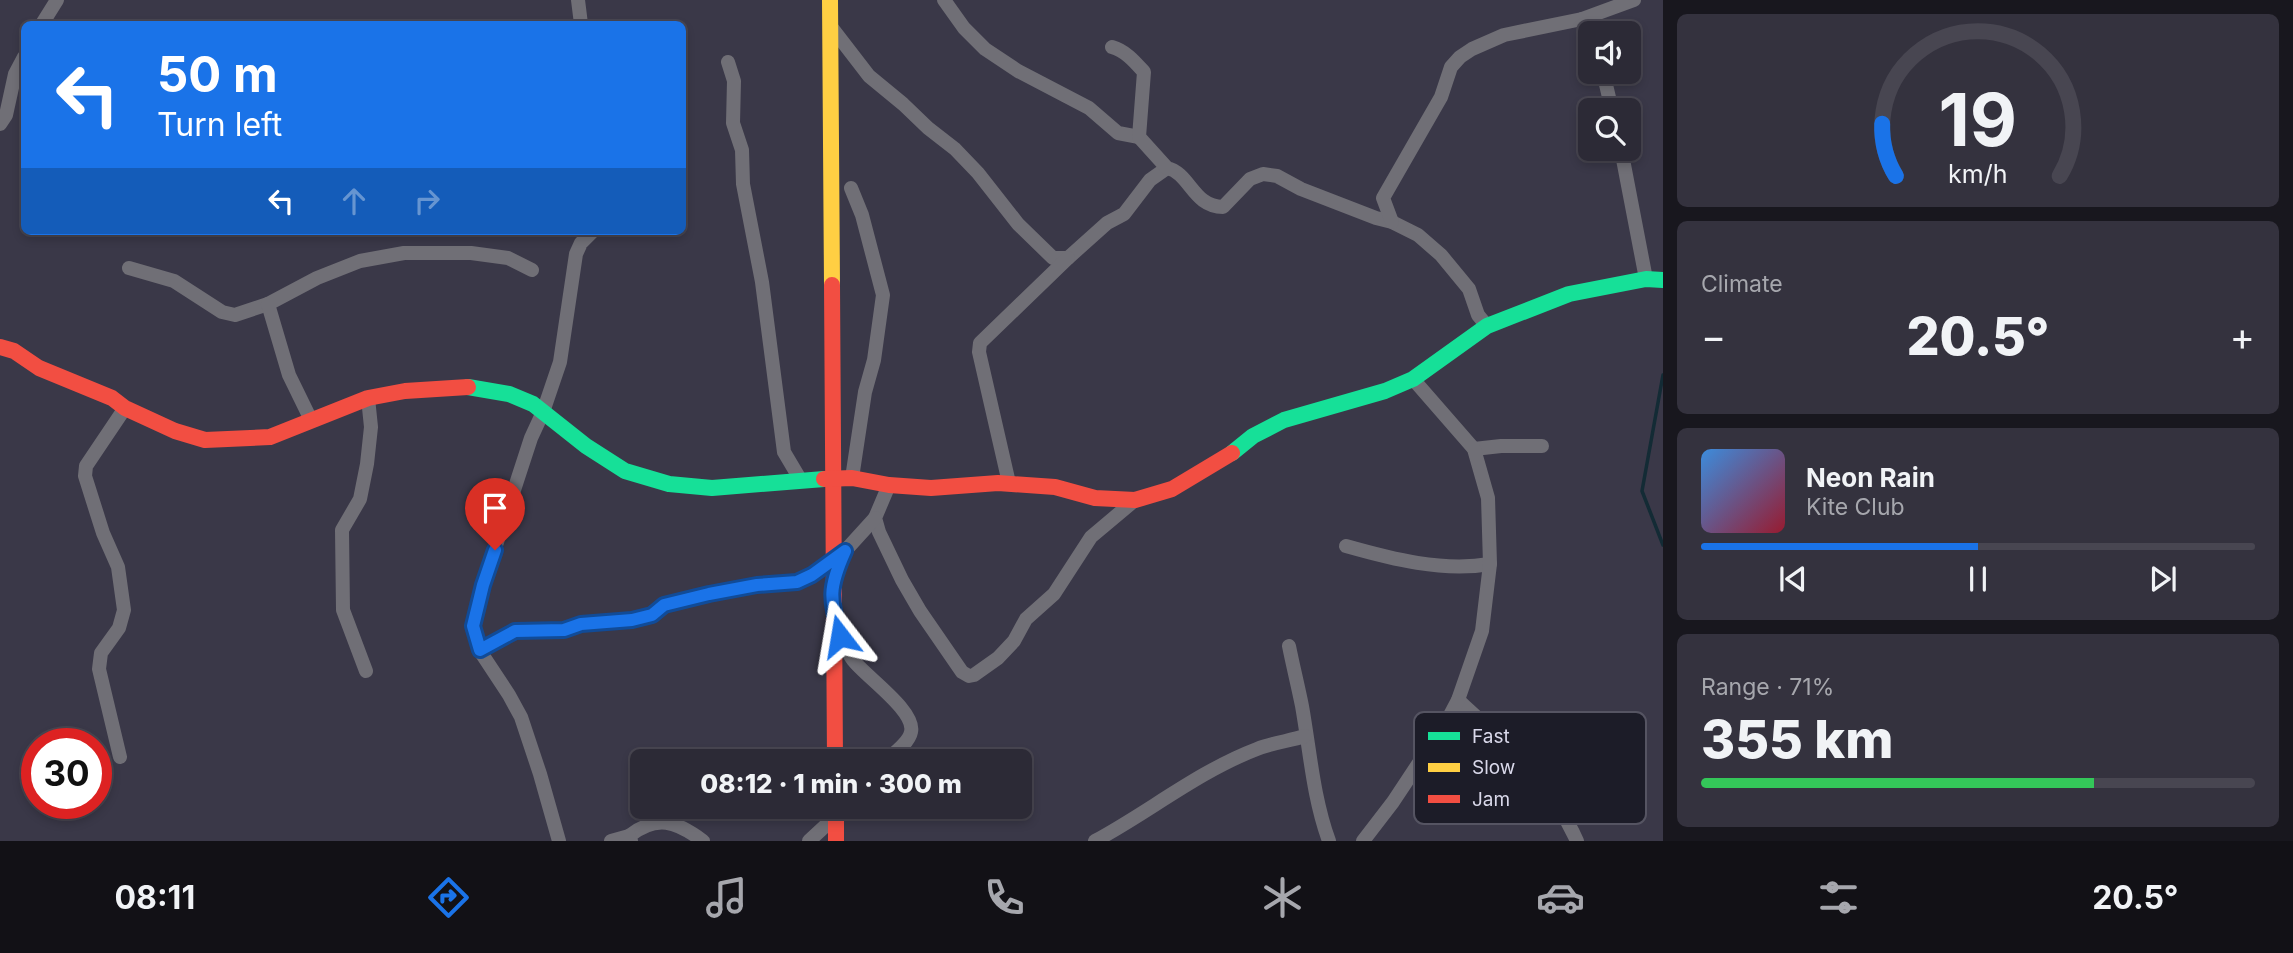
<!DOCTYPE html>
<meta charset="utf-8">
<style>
:root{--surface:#2c2a36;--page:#34323e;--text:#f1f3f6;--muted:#a6a7ad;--line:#484651;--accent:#1a73e8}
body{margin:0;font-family:Inter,sans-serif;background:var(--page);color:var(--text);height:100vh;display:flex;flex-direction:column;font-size:26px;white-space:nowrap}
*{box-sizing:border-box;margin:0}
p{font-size:23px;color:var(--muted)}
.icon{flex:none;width:38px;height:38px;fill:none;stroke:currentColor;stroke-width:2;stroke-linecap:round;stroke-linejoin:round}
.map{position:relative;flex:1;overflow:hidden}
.drawer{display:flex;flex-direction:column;gap:14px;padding:14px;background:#18171e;width:630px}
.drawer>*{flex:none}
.guide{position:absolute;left:21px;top:21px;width:665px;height:214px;border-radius:10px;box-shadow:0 4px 10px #0003,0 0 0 2px var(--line);background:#1a73e8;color:#fff;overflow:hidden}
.tools{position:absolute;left:1578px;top:21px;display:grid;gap:14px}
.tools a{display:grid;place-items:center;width:63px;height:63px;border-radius:10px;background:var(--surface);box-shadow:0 4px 10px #0003,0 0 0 2px var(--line);font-size:35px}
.speed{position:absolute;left:21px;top:728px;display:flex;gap:14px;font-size:35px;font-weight:700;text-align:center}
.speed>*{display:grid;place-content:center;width:91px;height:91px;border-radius:50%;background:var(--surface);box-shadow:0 4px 10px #0003,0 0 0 2px var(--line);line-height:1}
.speed .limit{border:10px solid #d22;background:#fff;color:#111}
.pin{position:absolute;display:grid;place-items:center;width:60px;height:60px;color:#fff;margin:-72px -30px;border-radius:50% 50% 50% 0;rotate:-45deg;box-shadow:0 0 7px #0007}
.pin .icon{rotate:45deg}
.me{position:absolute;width:77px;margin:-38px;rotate:346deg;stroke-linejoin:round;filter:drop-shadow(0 0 5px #0008)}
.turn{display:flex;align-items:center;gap:24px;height:147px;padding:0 21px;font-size:32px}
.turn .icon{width:91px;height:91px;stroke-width:2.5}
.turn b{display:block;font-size:49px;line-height:60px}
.lanes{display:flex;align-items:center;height:66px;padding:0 21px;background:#0003;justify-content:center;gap:35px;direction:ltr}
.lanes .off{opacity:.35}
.big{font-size:52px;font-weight:800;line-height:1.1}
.drawer .card{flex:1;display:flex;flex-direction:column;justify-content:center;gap:10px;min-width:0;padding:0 24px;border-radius:10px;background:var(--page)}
.drawer .dial{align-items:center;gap:0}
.dial svg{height:182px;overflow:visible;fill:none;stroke:var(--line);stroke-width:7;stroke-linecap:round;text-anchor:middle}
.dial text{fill:var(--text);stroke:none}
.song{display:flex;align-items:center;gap:21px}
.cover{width:84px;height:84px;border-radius:10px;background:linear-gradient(135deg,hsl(210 70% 55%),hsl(350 70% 35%))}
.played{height:7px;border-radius:4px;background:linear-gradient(90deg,var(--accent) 50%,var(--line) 50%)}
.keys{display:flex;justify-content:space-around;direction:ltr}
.heat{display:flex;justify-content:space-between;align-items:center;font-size:38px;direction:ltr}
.charge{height:10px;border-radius:5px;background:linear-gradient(90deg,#34c759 71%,var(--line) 0)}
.trip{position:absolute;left:630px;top:749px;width:402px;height:70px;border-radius:10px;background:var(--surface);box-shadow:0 4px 10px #0003,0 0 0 2px var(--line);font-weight:800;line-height:70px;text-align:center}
.menu{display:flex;height:112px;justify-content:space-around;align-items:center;background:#121116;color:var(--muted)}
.menu .icon{width:49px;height:49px}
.menu .on{color:var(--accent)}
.menu b{font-size:32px;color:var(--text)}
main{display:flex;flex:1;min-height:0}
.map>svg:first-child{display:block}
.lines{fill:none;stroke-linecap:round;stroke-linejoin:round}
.stream{stroke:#132b35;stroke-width:3.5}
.street{stroke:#706f76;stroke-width:14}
.fast{stroke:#16e098;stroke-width:16}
.slow{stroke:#ffcf43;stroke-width:16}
.jam{stroke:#f24e42;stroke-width:16}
.route-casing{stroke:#114b97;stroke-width:18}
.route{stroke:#1a73e8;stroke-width:12}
.key{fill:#1c1c28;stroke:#555462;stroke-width:2}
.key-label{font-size:19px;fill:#d9d8ea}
</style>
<main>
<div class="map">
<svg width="1663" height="841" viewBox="0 0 1663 841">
<rect width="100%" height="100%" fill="#3a3848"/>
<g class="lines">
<polyline class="stream" points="1663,375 1642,491 1663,545"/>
<g class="street">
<polyline points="578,0 581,24"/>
<polyline points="944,0 964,28 985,49 1018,71 1089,108 1118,133 1139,137"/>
<polyline points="1582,19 1591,42"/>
<polyline points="42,24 57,0"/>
<polyline points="832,28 869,76 903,104 928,128 955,149 978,173 1018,224 1053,258 1068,258 1107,223 1124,214 1150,180 1167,168"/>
<path d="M 1112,47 C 1126,51 1135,62 1144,72 L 1139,137 L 1167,168 C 1190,173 1193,207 1223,207 L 1250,179 L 1263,174 L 1277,176 L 1301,189 L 1376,218 L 1392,222 L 1418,235 L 1441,255 L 1469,289 L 1478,315 L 1487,326"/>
<polyline points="728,62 734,81 733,123 742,150 743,184 762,282 784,452 800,479"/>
<polyline points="1603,72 1612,110"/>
<polyline points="0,124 6,115 15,74 24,57"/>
<polyline points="1621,149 1646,279"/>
<polyline points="851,188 862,215 883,295 874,360 865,392 852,478"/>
<polyline points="1392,222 1383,198 1441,97 1451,67 1460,57 1472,49 1504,35 1582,19 1634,0"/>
<polyline points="129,268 174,281 222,312 235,315 268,304"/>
<polyline points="311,420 289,375 268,304 317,278 360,261 404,253 471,253 508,258 532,270"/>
<polyline points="1474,449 1501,446 1542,446"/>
<polyline points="1009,483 979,352 980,343 1068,258"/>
<polyline points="889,485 875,518 879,532 902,580 920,611 962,672 969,676 974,675 998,658 1014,641 1026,619 1054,594 1091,537 1135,500"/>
<path d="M 1346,546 C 1392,559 1442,572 1490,564"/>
<path d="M 840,636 C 844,644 848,653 853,660 C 866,677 916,711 911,732 C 909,743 893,754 885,761"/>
<path d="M 1289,646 C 1293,666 1298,686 1302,706 C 1310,751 1313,797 1329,841"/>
<polyline points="480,650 515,631 563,630 581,624 596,622 632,620 651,615 664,605 709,594 757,585 797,582 812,575 845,551 875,518"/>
<polyline points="366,671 343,610 342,530 360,499 367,464 371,427 368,398"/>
<path d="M 1458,700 C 1504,742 1551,783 1577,841"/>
<polyline points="120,757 99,669 101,653 119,628 124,610 118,567 103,533 85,476 86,466 125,408"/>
<path d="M 629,836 C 657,814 676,821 703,841"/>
<polyline points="559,841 540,774 521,717 509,695 480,651 473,626 483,585 531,438 543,412 560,362 576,254 581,243 593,231"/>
<polyline points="611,841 629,836 631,841"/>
<polyline points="809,841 836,816"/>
<path d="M 1095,841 C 1149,812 1199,771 1257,749 C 1272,743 1289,741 1305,736"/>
<polyline points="1363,841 1393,802 1448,719 1458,700 1482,631 1490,564 1488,498 1474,449 1413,379"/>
</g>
<g class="fast">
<polyline points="468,387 509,394 533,404 586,446 625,471 669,484 712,488 824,479"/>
<polyline points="1232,453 1253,436 1284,420 1385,391 1413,379 1487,326 1569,294 1646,279 1663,280"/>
</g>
<polyline class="slow" points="830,0 832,285"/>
<g class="jam">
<polyline points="832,285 835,761"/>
<polyline points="0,347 14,351 39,368 112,398 125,408 175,431 205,440 270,437 368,398 405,391 468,387"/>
<polyline points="824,479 852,478 889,485 931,488 998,483 1055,487 1095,498 1135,500 1172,489 1232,453"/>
<polyline points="836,807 836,841"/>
</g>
</g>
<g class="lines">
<defs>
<path id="route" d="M 495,550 L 483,585 L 473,626 L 480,650 L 515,631 L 564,630 L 581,624 L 632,620 L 652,615 L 664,605 L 709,594 L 757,585 L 797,582 L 812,575 L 845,551 C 828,589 830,597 840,636"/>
</defs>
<use href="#route" class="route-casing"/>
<use href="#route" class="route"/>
</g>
<rect x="1414" y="712" width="232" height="112" rx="10" class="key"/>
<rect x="1428" y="732" width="32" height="8" fill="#16e098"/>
<rect x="1428" y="763" width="32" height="9" fill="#ffcf43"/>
<rect x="1428" y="795" width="32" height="8" fill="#f24e42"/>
<g class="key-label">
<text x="1472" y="743">Fast</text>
<text x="1472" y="774">Slow</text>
<text x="1472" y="806">Jam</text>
</g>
</svg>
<div class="tools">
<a><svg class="icon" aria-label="sound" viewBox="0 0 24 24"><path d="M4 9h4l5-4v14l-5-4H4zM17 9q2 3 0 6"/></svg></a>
<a><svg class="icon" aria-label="search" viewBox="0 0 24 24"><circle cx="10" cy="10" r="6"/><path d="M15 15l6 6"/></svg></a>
</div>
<div class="speed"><div class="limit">30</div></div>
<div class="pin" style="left:495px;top:550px;background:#d93025"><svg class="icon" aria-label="arrive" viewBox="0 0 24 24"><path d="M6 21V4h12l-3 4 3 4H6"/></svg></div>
<svg class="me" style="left:840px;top:636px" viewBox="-20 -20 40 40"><path d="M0-17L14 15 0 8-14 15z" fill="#1a73e8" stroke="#fff" stroke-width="4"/></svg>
<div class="trip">08:12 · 1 min · 300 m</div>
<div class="guide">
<div class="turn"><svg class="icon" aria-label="left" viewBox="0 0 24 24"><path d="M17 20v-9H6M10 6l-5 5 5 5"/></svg><div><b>50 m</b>Turn left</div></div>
<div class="lanes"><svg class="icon" aria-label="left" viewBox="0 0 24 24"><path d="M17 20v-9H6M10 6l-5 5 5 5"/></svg><svg class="icon off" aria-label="ahead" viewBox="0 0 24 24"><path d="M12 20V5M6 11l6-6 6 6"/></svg><svg class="icon off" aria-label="right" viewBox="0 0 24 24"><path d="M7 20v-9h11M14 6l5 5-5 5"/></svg></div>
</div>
</div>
<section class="drawer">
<div class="card dial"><svg viewBox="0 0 100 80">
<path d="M14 69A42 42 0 1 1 86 69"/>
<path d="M14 69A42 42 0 0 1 8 46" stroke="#1a73e8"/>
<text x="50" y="56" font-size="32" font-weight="700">19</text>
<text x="50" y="72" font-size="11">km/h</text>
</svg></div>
<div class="card"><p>Climate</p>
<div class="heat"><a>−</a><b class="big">20.5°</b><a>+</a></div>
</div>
<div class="card">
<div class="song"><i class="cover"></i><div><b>Neon Rain</b><p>Kite Club</p></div></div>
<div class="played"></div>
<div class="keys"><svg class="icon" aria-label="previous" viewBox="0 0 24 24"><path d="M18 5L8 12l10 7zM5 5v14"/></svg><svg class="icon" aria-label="pause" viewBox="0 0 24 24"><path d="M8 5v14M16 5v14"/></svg><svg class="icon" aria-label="next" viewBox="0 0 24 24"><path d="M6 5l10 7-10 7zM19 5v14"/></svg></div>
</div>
<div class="card"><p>Range · 71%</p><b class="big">355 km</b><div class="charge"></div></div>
</section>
</main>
<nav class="menu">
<b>08:11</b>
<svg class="icon on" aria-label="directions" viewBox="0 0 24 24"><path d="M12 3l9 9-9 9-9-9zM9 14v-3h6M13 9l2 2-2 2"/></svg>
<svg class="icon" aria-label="music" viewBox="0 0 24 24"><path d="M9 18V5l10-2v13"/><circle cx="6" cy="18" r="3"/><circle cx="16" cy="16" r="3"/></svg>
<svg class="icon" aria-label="phone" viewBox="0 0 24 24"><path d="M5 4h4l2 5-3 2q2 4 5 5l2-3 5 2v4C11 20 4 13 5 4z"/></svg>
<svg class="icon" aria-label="climate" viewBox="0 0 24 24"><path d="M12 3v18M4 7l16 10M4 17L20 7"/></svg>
<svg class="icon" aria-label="car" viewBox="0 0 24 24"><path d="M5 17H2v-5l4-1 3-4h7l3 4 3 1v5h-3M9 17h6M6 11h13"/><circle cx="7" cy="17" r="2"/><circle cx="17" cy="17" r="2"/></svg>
<svg class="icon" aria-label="filters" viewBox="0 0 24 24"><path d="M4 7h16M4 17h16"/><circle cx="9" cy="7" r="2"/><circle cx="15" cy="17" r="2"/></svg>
<b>20.5°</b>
</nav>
